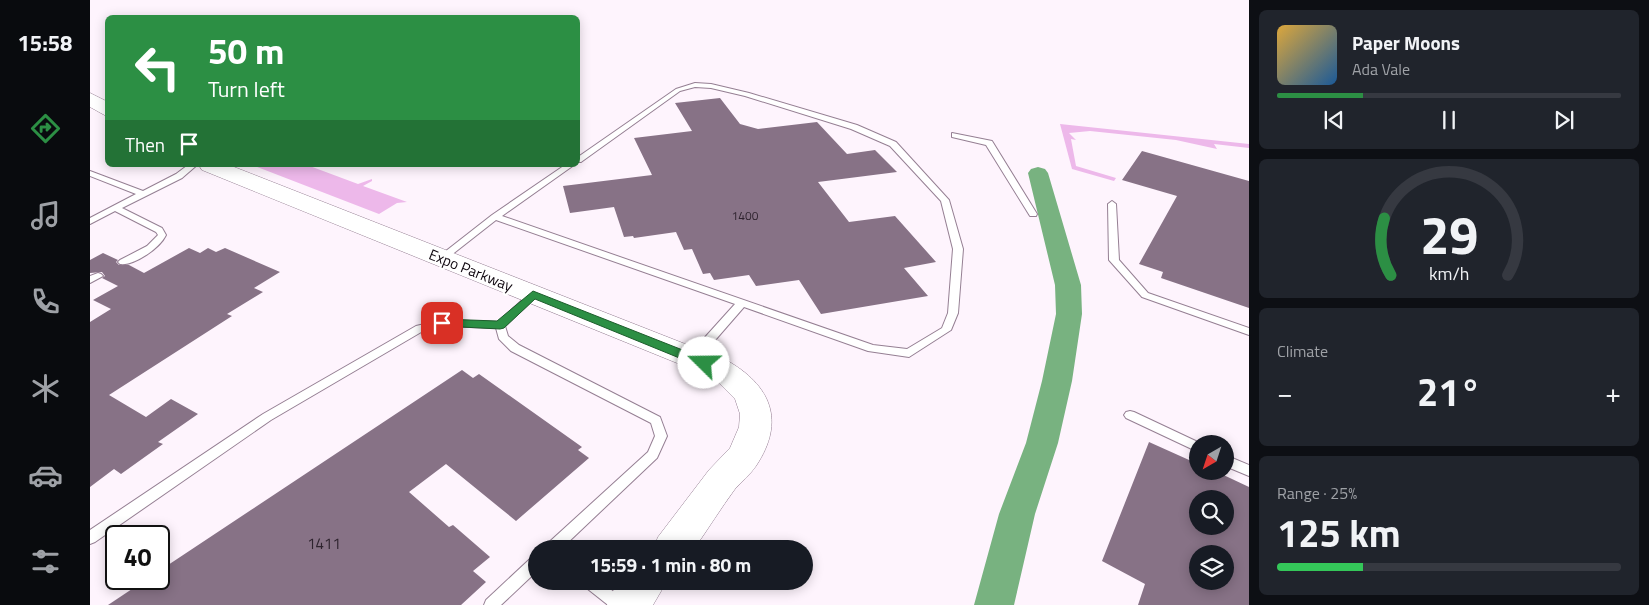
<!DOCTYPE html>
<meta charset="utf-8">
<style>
:root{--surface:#171b24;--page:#20242c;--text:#f1f3f6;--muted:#9ea1a6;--line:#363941;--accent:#2c8f44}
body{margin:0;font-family:"Titillium Web",sans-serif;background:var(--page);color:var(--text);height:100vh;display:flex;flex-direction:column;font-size:19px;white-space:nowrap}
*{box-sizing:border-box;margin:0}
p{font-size:16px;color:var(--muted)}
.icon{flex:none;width:28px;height:28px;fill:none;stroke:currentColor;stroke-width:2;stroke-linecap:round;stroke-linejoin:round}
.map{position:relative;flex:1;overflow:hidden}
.side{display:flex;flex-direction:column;gap:10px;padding:10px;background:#0d0f14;width:400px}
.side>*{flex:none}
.top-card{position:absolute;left:15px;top:15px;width:475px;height:152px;border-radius:8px;box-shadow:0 2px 12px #0003;background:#2c8f44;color:#fff;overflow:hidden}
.needle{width:32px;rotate:219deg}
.tools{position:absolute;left:1099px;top:435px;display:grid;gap:10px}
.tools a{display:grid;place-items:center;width:45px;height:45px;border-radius:50%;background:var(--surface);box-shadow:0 2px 12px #0003;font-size:25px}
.speed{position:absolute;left:15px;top:525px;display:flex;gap:10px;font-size:25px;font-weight:700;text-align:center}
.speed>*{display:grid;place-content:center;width:65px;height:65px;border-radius:50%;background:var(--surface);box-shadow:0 2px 12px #0003;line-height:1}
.speed .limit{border:2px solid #111;border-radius:8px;background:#fff;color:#111}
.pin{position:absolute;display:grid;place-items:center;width:42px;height:42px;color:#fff;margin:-21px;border-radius:10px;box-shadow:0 2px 8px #0006}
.me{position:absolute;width:55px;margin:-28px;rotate:292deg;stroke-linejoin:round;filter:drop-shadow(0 0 4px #0008)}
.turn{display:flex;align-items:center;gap:18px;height:105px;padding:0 20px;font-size:22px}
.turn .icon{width:65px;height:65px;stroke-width:2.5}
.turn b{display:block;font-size:35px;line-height:42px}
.then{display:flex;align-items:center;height:48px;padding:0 20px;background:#0003;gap:10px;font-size:19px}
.big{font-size:38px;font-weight:700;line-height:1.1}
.side .card{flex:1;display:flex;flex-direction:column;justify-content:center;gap:8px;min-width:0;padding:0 18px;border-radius:8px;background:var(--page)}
.side .dial{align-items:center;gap:0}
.dial svg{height:130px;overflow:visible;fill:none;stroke:var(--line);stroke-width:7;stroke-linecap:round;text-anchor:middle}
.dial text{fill:var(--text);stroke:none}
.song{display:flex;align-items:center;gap:15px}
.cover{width:60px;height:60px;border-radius:8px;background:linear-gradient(135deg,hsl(40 70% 55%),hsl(210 70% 35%))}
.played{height:5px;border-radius:2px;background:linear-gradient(90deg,var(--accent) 25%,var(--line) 25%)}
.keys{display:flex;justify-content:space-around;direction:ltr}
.heat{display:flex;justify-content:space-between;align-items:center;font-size:28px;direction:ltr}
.charge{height:8px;border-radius:4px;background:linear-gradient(90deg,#34c759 25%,var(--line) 0)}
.trip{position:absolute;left:438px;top:540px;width:285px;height:50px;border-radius:25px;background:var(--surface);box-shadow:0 2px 12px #0003;font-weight:700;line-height:50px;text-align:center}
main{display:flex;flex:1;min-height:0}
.tabs{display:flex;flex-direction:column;width:90px;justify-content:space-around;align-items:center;background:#090b0e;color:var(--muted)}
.tabs .icon{width:35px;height:35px}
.tabs .on{color:var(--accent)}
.tabs b{font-size:22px;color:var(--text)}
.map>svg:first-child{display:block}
.green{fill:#edb8ea}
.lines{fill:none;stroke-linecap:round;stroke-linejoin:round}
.canal{fill:#78b280;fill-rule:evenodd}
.building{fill:#877286;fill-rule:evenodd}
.lane-casing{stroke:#957f93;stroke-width:2}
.secondary-casing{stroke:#957f93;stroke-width:1}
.lane{fill:#fff;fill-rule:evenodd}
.secondary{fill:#fff;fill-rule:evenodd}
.route{fill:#2c8f44;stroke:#1d5d2c}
.labels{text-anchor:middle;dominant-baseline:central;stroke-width:4.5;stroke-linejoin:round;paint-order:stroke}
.number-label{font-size:12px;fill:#2e232e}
.street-label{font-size:15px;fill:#110911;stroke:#fff}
.near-number-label{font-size:15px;fill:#2e232e}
</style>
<main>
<nav class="tabs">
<b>15:58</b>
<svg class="icon on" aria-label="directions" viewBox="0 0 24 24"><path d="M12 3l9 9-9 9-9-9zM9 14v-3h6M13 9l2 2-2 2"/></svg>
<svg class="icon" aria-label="music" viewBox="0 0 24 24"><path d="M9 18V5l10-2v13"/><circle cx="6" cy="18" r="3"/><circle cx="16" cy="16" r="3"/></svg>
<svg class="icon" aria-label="phone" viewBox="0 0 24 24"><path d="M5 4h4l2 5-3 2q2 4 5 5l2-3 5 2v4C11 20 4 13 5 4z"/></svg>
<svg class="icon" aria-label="climate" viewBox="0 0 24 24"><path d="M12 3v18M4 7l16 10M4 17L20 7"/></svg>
<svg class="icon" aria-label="car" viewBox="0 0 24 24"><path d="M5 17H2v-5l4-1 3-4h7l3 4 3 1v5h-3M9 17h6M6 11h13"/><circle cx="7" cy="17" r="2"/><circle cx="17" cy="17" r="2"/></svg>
<svg class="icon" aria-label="filters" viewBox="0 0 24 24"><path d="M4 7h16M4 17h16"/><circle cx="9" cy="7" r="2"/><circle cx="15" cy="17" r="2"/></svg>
</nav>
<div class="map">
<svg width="1159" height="605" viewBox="0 0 1159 605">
<rect width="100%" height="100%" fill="#fef4fd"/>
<g class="green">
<polygon points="970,124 1159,144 1159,148 1124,144 1127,149 1086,140 1000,131 979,133 986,140 981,139 986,166 1026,178 1024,181 982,169"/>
<polygon points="162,165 217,165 268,184 282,179 282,181 273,186 317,202 307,203 289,214"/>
</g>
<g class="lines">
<polygon class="canal" points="948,167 955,169 958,173 991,285 992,314 982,381 968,443 945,514 924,605 884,605 909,514 936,443 952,381 966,314 965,285 938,173 941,169"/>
</g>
<g class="building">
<polygon points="630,98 650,124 668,129 727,122 757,154 785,150 807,172 728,182 759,222 805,216 846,262 814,268 838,296 731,314 709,280 666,286 659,275 624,280 620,273 613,274 602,249 594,250 586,232 544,238 543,236 534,237 524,207 480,213 473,186 562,175 544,138 602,131 585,103"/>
<polygon points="1052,151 1159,181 1159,308 1071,278 1073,272 1049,264 1087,196 1032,180"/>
<polygon points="99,248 110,253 118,248 126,252 135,248 190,272 164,288 173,292 137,314 142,316 19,395 56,417 81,399 108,414 68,442 73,444 31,474 24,469 0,487 0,322 21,309 3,300 28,286 12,278 15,276 12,272 0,273 0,260 13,253 28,260 26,262 29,265 39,265 54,273"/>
<polygon points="372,370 383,378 389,374 492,447 488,450 499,458 426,521 356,464 319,492 359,527 363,525 400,557 383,571 396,582 371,605 18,605 57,579 69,579 69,571"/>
<path d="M 1059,442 L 1108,464 L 1108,471 L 1125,471 L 1159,487 L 1159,605 L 1048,605 L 1055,584 L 1012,561 ZM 1108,499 L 1135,499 L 1135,526 L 1108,526 ZM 1108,554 L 1135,554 L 1135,581 L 1108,581 Z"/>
</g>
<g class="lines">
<defs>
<g id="lane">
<polygon points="605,83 621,84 659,93 767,125 806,142 859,200 873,249 868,313 861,330 819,357 778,351 654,307 607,361 599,361 598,358 599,355 645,304 406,220 355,260 352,261 347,258 402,215 475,165 484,165 412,216 783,345 817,349 852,328 858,313 863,249 851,201 800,146 761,129 655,96 621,88 605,87 590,91 491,162 488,162 488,157 586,89"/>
<polygon points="862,133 902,141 947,214 946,216 940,216 896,145 862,137"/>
<path d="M 98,165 L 107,165 L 92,178 L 32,208 L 72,228 L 76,235 C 70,248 44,266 30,264 L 28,262 L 30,260 L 57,246 L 68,235 L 66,232 L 25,211 L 0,224 L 0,218 L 46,194 L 0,176 L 0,171 L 53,191 L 86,174 Z"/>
<polygon points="1022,201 1026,204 1029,260 1058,293 1159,328 1159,335 1052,297 1019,260 1018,204"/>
<polygon points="8,273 11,274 13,276 0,283 0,276"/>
<polygon points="443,292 446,293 448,295 446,297 415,326 418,336 429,345 570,417 577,436 567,458 471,549 454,549 456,545 558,452 565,436 561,423 421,351 409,339 406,328 352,326 333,331 181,420 5,542 0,544 0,530 173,414 326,326 352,320 408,322 440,293"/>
<polygon points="1040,411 1044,412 1112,444 1108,444 1108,452 1104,450 1036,418 1034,415 1036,412"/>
<polygon points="1135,455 1159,465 1159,476 1135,466"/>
<polygon points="446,557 446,572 411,605 394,605 396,600 441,558"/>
<polygon points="492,581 510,581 534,600 536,605 518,605 494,586"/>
</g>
<g id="secondary">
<polygon points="0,93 18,102 18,117 0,107"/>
<path d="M 109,165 L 139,165 L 636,360 C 681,385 696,421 666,466 C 660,475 652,481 645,489 C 631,508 618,529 604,549 L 563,549 L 568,537 L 619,470 L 640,448 L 649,427 L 650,414 L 645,399 L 628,382 L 614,374 L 112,170 Z"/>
<polygon points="532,581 577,581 563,605 517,605 523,591"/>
</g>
</defs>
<use href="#lane" class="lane-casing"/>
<use href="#secondary" class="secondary-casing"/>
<use href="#lane" class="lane"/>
<use href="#secondary" class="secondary"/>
</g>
<polygon class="route" points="443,291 618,360 620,363 618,366 609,366 445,299 414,328 410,329 352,326 346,323 352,319 407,321"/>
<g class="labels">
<g class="number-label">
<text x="655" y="215">1400</text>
</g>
<g class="street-label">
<text transform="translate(381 270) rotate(22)">Expo Parkway</text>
</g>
<g class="near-number-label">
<text x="234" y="543">1411</text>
</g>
</g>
</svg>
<div class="tools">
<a><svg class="needle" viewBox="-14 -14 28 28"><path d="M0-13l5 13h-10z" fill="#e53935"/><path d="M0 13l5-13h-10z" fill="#9ea1a6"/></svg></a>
<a><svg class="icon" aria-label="search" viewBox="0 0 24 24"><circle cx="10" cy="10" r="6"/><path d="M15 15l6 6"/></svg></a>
<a><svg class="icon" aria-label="layers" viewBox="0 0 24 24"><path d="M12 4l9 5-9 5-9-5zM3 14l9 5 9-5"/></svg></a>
</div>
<div class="speed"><div class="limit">40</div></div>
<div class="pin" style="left:352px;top:323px;background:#d93025"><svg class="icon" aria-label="arrive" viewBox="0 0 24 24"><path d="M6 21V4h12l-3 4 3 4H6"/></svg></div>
<svg class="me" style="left:614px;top:363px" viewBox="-20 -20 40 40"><circle r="19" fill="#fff"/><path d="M0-13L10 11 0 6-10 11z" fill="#2c8f44"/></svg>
<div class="trip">15:59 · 1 min · 80 m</div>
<div class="top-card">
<div class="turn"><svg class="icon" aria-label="left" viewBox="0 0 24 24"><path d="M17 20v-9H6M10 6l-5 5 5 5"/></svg><div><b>50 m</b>Turn left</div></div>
<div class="then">Then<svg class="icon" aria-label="arrive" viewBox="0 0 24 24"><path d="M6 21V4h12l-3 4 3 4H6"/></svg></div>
</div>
</div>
<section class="side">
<div class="card">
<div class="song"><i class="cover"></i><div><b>Paper Moons</b><p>Ada Vale</p></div></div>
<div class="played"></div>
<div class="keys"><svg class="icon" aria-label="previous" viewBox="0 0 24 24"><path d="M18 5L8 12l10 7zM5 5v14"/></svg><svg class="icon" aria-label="pause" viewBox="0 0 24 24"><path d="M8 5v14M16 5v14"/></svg><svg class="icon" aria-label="next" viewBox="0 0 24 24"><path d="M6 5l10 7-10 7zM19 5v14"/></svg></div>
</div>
<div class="card dial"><svg viewBox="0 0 100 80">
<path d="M14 69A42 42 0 1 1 86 69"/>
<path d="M14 69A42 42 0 0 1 10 34" stroke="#2c8f44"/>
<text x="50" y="56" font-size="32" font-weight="700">29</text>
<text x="50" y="72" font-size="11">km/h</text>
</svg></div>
<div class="card"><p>Climate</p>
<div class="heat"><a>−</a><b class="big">21°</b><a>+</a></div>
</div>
<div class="card"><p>Range · 25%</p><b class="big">125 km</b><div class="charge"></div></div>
</section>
</main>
